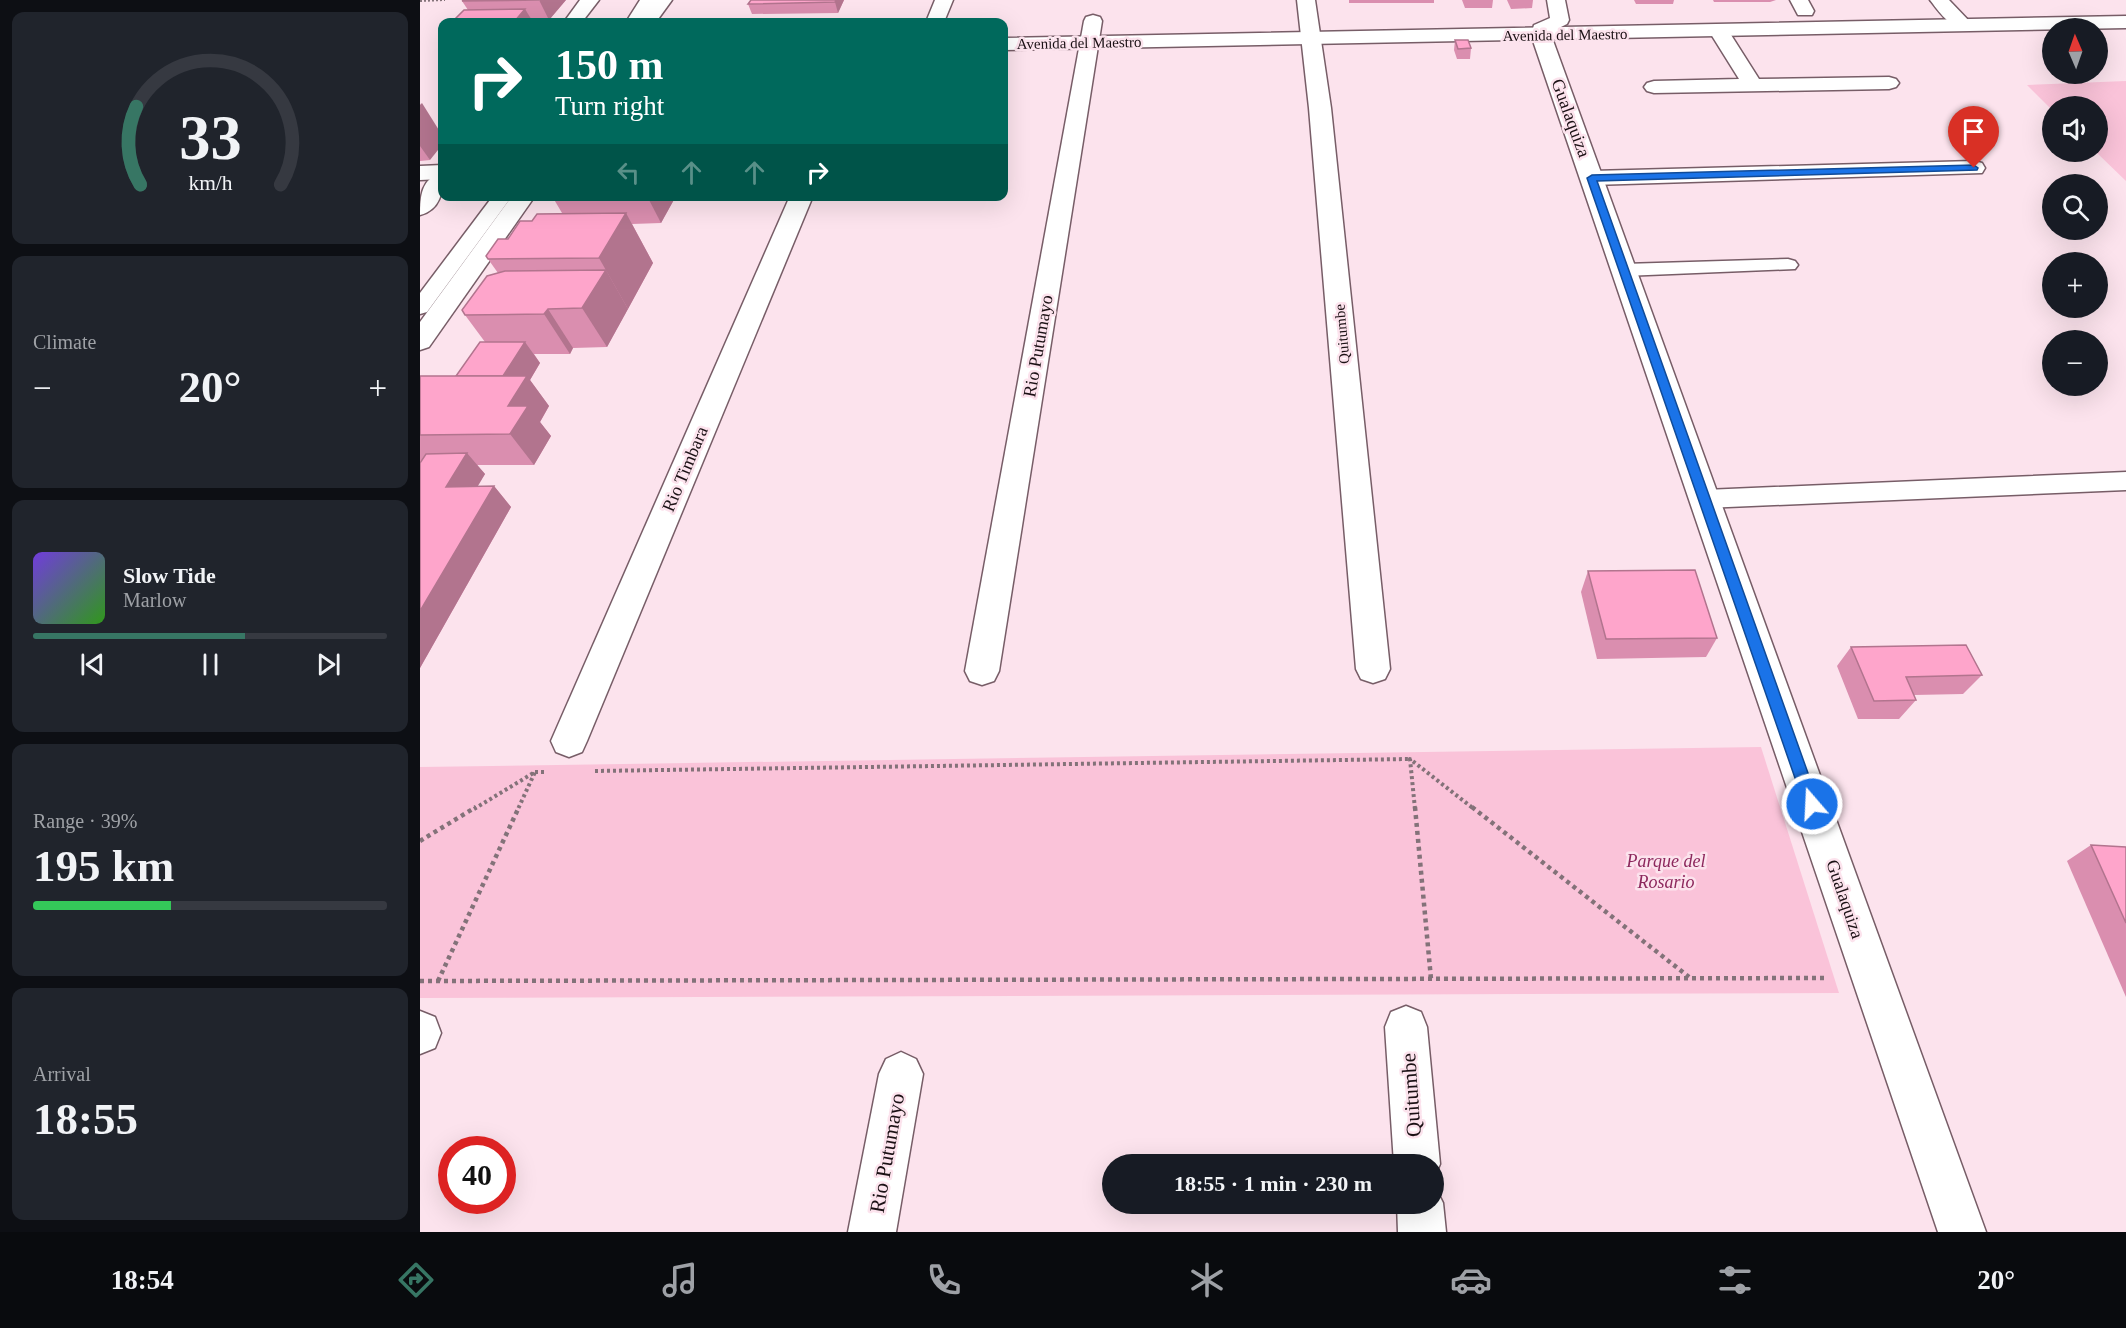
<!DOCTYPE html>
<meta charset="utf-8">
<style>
:root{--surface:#171b24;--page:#20242c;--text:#f1f3f6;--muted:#9ea1a6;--line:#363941;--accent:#377664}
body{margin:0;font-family:"Times New Roman",serif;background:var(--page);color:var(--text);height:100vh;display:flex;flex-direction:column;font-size:22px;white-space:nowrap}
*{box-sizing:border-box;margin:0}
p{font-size:20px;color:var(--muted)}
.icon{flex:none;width:33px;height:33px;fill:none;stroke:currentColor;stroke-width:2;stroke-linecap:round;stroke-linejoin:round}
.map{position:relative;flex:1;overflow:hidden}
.drawer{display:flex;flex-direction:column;gap:12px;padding:12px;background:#0d0f14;width:420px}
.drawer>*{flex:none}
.guide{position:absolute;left:18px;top:18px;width:570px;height:183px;border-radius:12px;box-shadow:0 6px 24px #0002;background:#00695c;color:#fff;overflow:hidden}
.needle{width:39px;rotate:358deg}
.tools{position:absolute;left:1622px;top:18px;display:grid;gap:12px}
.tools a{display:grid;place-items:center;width:66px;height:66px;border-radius:50%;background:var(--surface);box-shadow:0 6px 24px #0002;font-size:30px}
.speed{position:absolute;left:18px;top:1136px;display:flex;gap:12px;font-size:30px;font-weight:700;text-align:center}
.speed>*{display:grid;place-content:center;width:78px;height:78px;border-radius:50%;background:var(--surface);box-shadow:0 6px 24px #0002;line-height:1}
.speed .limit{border:9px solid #d22;background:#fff;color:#111}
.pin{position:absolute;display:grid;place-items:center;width:51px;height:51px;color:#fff;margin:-62px -26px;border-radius:50% 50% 50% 0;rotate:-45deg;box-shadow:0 0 6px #0007}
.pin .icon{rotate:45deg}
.me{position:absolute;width:66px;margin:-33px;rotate:341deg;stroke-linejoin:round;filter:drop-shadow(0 0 4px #0008)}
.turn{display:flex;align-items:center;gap:21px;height:126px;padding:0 18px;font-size:27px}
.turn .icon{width:78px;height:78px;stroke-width:2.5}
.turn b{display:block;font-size:42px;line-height:51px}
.lanes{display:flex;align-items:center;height:57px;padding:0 18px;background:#0003;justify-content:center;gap:30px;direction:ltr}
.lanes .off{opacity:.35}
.big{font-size:45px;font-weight:700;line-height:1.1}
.drawer .widget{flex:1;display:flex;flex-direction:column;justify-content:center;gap:9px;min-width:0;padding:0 21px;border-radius:12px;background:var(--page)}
.drawer .dial{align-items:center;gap:0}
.dial svg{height:156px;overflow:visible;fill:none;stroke:var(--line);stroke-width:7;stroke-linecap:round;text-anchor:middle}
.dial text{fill:var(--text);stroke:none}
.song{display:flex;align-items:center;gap:18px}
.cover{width:72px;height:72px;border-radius:9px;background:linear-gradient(135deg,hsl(260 70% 55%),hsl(110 70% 35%))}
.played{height:6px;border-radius:3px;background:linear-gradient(90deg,var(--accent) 60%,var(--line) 60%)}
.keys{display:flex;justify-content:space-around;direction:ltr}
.heat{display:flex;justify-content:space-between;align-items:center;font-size:33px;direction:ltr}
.charge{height:9px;border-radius:4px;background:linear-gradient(90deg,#34c759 39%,var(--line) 0)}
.trip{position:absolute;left:682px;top:1154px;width:342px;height:60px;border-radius:30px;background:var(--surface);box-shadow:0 6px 24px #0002;font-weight:700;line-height:60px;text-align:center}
.menu{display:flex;height:96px;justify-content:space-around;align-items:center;background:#090b0e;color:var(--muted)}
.menu .icon{width:42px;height:42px}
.menu .on{color:var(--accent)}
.menu b{font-size:27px;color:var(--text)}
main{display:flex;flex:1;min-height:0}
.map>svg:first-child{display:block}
.green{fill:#fac3d9}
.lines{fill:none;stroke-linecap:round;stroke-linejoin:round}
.service-casing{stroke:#775d67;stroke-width:3}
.minor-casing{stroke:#775d67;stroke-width:3}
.tertiary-casing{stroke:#775d67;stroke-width:3}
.secondary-casing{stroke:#775d67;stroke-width:3}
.primary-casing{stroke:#775d67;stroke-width:3}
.path-far2{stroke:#837279;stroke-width:2;stroke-dasharray:2 2;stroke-linecap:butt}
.path-far1{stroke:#837279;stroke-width:4;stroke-dasharray:3 3;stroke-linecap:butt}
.path{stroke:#837279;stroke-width:4.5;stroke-dasharray:4 4;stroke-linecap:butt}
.service{fill:#fff;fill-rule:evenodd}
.minor{fill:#fff;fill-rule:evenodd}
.tertiary{fill:#fff;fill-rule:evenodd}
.secondary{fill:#fff;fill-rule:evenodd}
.primary{fill:#fff;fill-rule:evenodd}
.wall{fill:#da8eaf}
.shaded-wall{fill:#b2748e}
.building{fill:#fea5cb;stroke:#b2748e;stroke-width:1.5}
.route{fill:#1a73e8;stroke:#114b97;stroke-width:1.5}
.labels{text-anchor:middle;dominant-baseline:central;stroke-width:5;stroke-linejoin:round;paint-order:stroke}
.far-street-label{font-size:15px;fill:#1b1115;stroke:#fce3ed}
.street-label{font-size:18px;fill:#1b1115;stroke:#fce3ed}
.park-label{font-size:18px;font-style:italic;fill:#8d285d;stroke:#fce3ed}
.near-street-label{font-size:21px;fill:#1b1115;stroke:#fce3ed}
</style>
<main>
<section class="drawer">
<div class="widget dial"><svg viewBox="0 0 100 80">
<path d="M14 69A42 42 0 1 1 86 69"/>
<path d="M14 69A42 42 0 0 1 12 29" stroke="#377664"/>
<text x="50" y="56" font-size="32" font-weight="700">33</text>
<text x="50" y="72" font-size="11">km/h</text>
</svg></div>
<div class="widget"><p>Climate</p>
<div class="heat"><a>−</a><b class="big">20°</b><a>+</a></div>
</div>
<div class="widget">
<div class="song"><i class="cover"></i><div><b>Slow Tide</b><p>Marlow</p></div></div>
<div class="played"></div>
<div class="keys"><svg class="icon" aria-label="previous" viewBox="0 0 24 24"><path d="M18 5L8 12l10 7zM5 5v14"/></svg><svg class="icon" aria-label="pause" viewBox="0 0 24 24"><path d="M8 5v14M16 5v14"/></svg><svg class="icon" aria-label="next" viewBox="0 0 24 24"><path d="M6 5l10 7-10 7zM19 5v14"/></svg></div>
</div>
<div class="widget"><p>Range · 39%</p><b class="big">195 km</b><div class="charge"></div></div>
<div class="widget"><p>Arrival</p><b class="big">18:55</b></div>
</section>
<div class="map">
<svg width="1706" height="1232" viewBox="0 0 1706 1232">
<rect width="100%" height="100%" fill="#fce3ed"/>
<g class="green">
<polygon points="1706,81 1706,181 1676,152 1677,106 1632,106 1632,110 1607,85"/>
<polygon points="1341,747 1419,993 0,998 0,767"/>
</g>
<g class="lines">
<defs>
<g id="service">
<polygon points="220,0 236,0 220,22 206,22"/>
<polygon points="73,196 92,196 7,312 0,314 0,293"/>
<polygon points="1368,259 1375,261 1378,265 1375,269 1204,276 1197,274 1194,270 1197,266 1204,264"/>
<polygon points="1706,472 1706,490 1285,508 1276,505 1273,499 1276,493 1285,490"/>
</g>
<g id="minor">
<polygon points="515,0 533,0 524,22 506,22"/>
<polygon points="877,0 895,0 911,108 970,669 965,679 953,683 941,679 936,669 889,108"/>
<polygon points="1370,0 1388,0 1394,11 1392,15 1378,15"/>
<path d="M 1510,0 L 1529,0 L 1552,24 L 1549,28 C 1533,32 1519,12 1510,0 Z"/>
<polygon points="673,15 680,17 682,21 579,671 574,681 562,685 550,681 545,671 664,21 666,17"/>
<polygon points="1299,25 1306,27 1339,79 1469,77 1476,79 1479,83 1476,87 1469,89 1234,93 1227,91 1224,87 1227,83 1234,81 1319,79 1289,31 1292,27"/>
<polygon points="1554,161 1562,163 1565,168 1562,173 1172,185 1164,183 1161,178 1164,173 1172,171"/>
<polygon points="370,196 393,196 167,741 162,752 149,757 136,752 131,741"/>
<polygon points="986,1006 1001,1012 1007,1027 1020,1164 1014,1178 1014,1164 974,1164 965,1027 971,1012"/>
<polygon points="0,1011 15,1017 21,1033 15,1048 0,1054"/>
<polygon points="481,1052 496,1059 503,1074 476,1232 428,1232 459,1074 466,1059"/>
<polygon points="1014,1185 1023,1203 1026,1232 978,1232 977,1203 1014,1203"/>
</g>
<g id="tertiary">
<polygon points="1127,0 1145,0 1149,20 1147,24 1131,32 1131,35 1566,1232 1518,1232 1111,35 1114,25 1130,18"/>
<polygon points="22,165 22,179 0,180 0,166"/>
</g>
<polygon id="secondary" points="1706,16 1706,28 584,50 584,38"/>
<g id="primary">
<polygon points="160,0 179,0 162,22 144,22"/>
<polygon points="234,0 252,0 236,22 218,22"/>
<path d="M 22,173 C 24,191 20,210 0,215 C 0,197 1,178 22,173 Z"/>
<polygon points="92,196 115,196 9,347 0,350 0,322"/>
</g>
</defs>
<use href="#service" class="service-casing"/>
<use href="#minor" class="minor-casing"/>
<use href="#tertiary" class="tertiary-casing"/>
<use href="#secondary" class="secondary-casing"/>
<use href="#primary" class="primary-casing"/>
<polyline class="path-far2" points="0,1 25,0"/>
<g class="path-far1">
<polyline points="175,771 990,759"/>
<polyline points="115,772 125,772"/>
<polyline points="54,809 115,772 98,809"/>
<polyline points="995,809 990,759 1054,809"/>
</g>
<g class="path">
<polyline points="995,807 1011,979"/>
<polyline points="1052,807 1269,977"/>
<polyline points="0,841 56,807"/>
<polyline points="0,981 1406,978"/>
<polyline points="18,981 99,807"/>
</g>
<use href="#service" class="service"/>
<use href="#minor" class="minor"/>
<use href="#tertiary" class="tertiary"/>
<use href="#secondary" class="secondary"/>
<use href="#primary" class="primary"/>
</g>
<g class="wall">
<polygon points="146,0 129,20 111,20 48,10 42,1"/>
<polygon points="331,0 424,0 418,13 332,14 328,4"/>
<rect x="929" y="0" width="85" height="3"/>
<polygon points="1042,0 1073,0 1072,8 1045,8"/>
<polygon points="1087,0 1113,0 1112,8 1091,9"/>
<polygon points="1214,0 1254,0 1253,4 1216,4"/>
<polygon points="1293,0 1356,0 1350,2 1294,2"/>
<polygon points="1035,40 1051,48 1050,59 1037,59 1034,50"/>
<polygon points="0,103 10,160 0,161"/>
<polygon points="132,196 256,196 241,223 212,224 233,263 187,347 153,348 150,354 114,354 120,363 110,380 129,406 120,422 131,436 114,465 57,465 65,474 57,486 74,486 91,507 0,668 0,376 36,376 65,342 45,315 78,273 68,259 88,239 112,221 142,213"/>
<polygon points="1168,571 1297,638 1286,657 1177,659 1161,592"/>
<polygon points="1431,647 1562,675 1543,694 1494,695 1496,700 1479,719 1438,719 1417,666"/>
<polygon points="1671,845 1706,847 1706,997 1647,861"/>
</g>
<g class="shaded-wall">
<polygon points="119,0 146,0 129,20"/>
<polygon points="416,0 424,0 418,13 415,2"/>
<polygon points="105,9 113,22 94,22"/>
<polygon points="2,103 22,135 22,145 10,160 0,146 0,105"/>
<polygon points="227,196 256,196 241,223"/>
<polygon points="206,213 233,263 208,309 179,258"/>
<polygon points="186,270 208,309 187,347 162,308"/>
<polygon points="128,309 153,348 150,354 124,314"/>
<polygon points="105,342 120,363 110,380 129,406 120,422 131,436 114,465 90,434 88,406 77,386"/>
<polygon points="47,453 65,474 45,508 26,487"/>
<polygon points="74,486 91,507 0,668 0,611"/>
</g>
<g class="building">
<polygon points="44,0 119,0 42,1"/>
<polygon points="331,0 416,0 415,2 328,4"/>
<polygon points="105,9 94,22 32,22 44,10"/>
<polygon points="1035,40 1048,40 1051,48 1038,49"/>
<polygon points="206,213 179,258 68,259 66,256 78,239 88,239 100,221 112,221 117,214"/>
<polygon points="186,270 162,308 128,309 124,314 45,315 42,310 67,276 85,271"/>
<polygon points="60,342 105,342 83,376 36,376"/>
<polygon points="0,376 107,376 88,406 108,406 90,434 0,435"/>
<polygon points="47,453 26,487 74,486 0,611 0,463 6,454"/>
<polygon points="1275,570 1297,638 1186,639 1168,571"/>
<polygon points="1546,645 1562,675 1486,677 1496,700 1454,701 1431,647"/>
<polygon points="1671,845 1706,847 1706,923"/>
</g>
<polygon class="route" points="1554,165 1558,168 1557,170 1177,181 1399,804 1397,809 1392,811 1386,809 1384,804 1167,178 1172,175"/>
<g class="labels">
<g class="far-street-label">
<text transform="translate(1145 35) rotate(-1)">Avenida del Maestro</text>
<text transform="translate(659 43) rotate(-1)">Avenida del Maestro</text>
<text transform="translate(922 334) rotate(-95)">Quitumbe</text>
</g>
<g class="street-label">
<text transform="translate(1151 118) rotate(70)">Gualaquiza</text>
<text transform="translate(618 346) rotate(-80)">Rio Putumayo</text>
<text transform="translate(265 469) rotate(-67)">Rio Timbara</text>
<text transform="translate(1425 899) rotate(71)">Gualaquiza</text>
</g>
<g class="park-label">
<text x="1246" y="861">Parque del<tspan x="1246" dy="21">Rosario</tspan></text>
</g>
<g class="near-street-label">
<text transform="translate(991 1095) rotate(-94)">Quitumbe</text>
<text transform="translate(467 1153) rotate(-80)">Rio Putumayo</text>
</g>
</g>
</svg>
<div class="tools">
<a><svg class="needle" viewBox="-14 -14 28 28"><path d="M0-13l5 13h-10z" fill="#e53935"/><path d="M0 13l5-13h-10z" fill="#9ea1a6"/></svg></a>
<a><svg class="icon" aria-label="sound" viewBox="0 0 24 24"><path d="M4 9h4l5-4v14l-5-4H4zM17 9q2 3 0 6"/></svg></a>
<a><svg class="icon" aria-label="search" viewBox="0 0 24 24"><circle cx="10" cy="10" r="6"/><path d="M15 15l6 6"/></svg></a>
<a>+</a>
<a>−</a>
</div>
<div class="speed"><div class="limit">40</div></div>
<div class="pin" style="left:1554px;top:168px;background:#d93025"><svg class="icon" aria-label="arrive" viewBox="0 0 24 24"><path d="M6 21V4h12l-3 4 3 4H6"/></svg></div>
<svg class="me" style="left:1392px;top:804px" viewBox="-20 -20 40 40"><circle r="17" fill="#1a73e8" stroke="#fff" stroke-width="3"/><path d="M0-11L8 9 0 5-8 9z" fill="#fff"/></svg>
<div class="trip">18:55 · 1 min · 230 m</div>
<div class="guide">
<div class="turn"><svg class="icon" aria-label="right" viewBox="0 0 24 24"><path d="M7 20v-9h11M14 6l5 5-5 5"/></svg><div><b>150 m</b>Turn right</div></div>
<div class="lanes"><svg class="icon off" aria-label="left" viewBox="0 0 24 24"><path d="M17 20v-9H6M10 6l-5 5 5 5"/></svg><svg class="icon off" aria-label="ahead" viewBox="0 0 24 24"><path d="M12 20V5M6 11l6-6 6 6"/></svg><svg class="icon off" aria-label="ahead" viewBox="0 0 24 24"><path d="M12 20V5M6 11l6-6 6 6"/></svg><svg class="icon" aria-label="right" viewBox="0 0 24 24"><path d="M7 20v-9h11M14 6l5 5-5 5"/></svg></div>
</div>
</div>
</main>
<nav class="menu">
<b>18:54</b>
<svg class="icon on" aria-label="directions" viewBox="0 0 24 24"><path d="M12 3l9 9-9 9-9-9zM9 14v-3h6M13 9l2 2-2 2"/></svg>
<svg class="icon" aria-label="music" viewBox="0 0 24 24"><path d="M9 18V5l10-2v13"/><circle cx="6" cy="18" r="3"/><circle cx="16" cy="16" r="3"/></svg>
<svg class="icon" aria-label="phone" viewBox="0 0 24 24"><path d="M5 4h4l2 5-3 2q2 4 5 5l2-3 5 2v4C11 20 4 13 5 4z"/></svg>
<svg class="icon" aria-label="climate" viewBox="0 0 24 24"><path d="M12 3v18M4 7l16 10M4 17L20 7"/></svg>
<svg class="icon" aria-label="car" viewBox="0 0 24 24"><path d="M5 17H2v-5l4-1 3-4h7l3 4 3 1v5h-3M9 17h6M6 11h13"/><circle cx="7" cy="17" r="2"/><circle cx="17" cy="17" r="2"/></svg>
<svg class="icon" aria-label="filters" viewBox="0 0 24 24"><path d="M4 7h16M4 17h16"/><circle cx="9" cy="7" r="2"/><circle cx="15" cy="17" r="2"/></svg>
<b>20°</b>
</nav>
